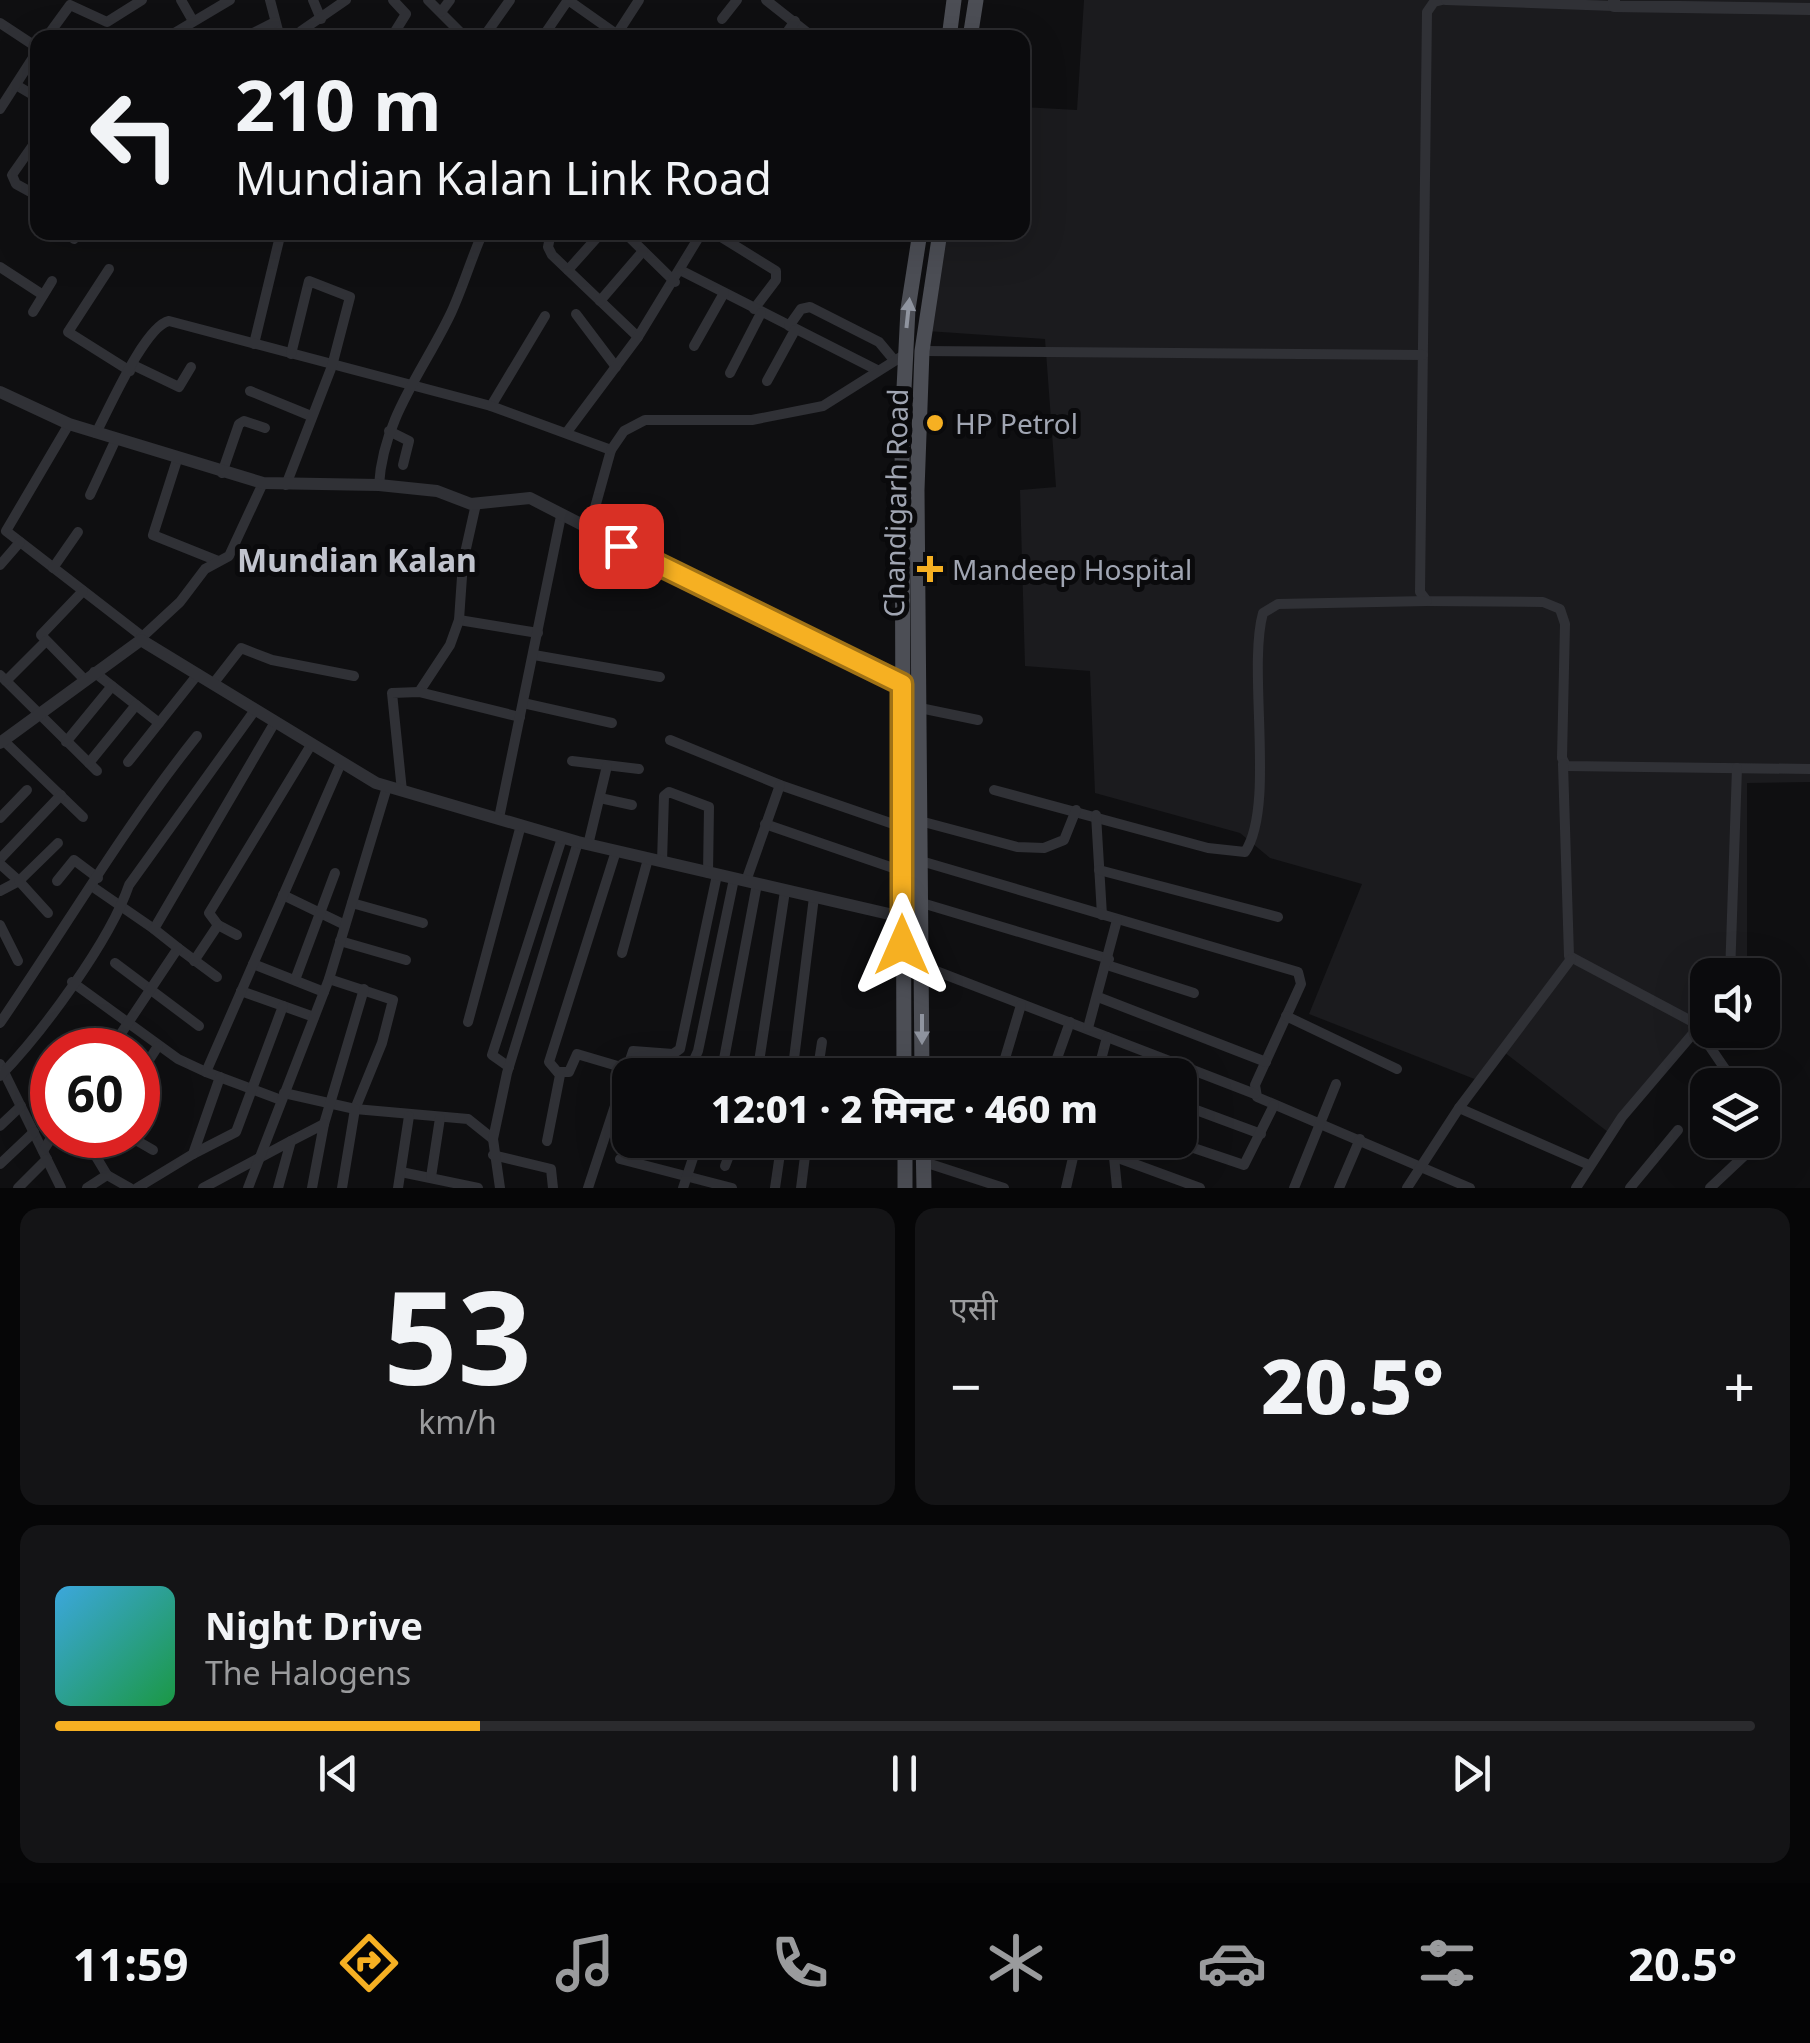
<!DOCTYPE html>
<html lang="hi">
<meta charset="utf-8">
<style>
:root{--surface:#0b0b0d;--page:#141416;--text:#f1f3f6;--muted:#9a9b9d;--line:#2b2b2e;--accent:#f6b022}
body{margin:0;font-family:"Noto Sans","Noto Sans Devanagari",sans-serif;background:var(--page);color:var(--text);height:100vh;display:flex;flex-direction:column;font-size:38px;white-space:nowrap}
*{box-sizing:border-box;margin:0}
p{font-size:32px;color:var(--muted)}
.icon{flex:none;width:55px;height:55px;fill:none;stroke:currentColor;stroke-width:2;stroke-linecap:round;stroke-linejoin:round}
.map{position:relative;height:1188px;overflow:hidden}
.drawer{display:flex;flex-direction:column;gap:20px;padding:20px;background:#060607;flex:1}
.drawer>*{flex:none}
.top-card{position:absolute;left:30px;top:30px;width:1000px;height:210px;border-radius:20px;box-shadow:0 10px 40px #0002,0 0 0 2px var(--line);background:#0b0b0d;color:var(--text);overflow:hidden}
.controls{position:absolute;left:1690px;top:958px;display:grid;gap:20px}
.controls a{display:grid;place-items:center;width:90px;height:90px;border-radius:20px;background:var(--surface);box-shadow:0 10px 40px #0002,0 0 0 2px var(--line);font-size:50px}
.speed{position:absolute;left:30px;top:1028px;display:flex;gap:20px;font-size:50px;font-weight:700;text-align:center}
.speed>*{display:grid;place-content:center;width:130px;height:130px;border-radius:50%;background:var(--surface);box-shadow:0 10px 40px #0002,0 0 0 2px var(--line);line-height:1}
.speed .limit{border:15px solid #d22;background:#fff;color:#111}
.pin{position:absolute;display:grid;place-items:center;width:85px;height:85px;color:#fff;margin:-42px;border-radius:20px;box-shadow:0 5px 15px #0006}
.me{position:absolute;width:110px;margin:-55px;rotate:0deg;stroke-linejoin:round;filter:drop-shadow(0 0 8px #0008)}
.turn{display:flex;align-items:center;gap:35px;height:210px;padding:0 40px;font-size:45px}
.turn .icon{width:130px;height:130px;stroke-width:2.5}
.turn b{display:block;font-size:70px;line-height:85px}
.big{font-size:75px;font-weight:800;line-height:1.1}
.drawer .tile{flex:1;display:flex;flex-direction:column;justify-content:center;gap:15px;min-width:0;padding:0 35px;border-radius:20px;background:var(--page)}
.drawer .dial{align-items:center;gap:0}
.dial b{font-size:130px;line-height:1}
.song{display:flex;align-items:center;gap:30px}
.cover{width:120px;height:120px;border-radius:15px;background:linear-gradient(135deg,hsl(200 70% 55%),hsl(140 70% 35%))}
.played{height:10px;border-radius:5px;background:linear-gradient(90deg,var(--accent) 25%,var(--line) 25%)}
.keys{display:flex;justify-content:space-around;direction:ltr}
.heat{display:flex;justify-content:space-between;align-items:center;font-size:55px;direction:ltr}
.drawer .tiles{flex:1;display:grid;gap:20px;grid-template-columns:1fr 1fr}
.tile:last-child{grid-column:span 2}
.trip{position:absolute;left:612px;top:1058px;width:585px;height:100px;border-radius:20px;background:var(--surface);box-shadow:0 10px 40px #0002,0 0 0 2px var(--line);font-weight:800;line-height:100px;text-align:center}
.menu{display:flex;height:160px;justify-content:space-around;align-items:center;background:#040405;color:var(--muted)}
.menu .icon{width:70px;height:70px}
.menu .selected{color:var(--accent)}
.menu b{font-size:45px;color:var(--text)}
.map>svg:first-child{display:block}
.built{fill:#1b1b1e}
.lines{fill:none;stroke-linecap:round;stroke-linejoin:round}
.minor{stroke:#303136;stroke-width:10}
.tertiary{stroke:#303136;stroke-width:12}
.primary{stroke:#4c4e55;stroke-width:15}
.oneway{fill:#8f949f}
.route-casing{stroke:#a07216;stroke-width:25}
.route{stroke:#f6b022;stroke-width:18}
.poi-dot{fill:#f6b022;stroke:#0a0a0c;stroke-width:4}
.labels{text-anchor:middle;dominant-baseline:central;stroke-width:10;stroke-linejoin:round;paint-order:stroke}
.poi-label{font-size:28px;fill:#a0a5b2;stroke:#0a0a0c;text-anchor:start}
.street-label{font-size:28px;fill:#a0a5b2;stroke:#0a0a0c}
.quarter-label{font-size:32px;font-weight:bold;fill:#c1c4ce;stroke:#0a0a0c}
</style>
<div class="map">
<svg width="1810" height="1188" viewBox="0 0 1810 1188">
<rect width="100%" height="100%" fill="#0f0f11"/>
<polygon class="built" points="1084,0 1810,0 1810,782 1747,783 1747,964 1737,975 1708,975 1707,1011 1608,1132 1500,1049 1477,1080 1309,1014 1362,884 1270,858 1240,833 1095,793 1090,671 1025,666 1020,490 1056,487 1045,339 927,331 944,233 1022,232 1023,107 1077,110"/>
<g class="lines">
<g class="minor">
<polyline points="181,0 193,21"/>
<polyline points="270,0 280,38"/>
<polyline points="313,0 321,19"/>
<polyline points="428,0 466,38"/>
<polyline points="766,0 814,38"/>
<polyline points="1442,0 1434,2 1427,12 1420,592 1427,601 1543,602 1560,609 1565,624 1562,758 1566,766 1810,769"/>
<polyline points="1446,0 1614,6"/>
<polyline points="441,12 450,0"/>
<polyline points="722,19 737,0"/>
<polyline points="0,23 38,48"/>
<polyline points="615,37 639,0"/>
<polyline points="46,38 70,5 107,22 142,0"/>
<polyline points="166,38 230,0"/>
<polyline points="243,38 275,22"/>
<polyline points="299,38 301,31 346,0"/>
<polyline points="391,38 406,14 393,0"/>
<polyline points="483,38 510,0"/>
<polyline points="542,38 568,0 622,38"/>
<polyline points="783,38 795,21"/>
<polyline points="16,85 38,98"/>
<polyline points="0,109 38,50"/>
<polyline points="38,138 12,175 16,184 38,196"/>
<polyline points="551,232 548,247 552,255 638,337"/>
<polyline points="624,232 675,282"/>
<polyline points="713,232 776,271 776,280 754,309"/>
<polyline points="74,239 77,232"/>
<polyline points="0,267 43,295"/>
<polyline points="109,269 68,332 130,371"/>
<polyline points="568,270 602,232"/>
<polyline points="682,271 877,370"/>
<polyline points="600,301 643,251"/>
<polyline points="33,312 52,281"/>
<polyline points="576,314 616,367"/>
<polyline points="789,326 801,309 810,307 879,342 894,360"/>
<polyline points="254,344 281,232"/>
<polyline points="694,346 724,293"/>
<polyline points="922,351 1423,355"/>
<polyline points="133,365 179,387 191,367"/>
<polyline points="730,373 761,313"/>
<polyline points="767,381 795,330"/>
<polyline points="250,391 311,416"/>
<polyline points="491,406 545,316"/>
<polyline points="69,424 6,531 143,637"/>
<polyline points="389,431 409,441 403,465"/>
<polyline points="567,432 638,337 702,232"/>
<path d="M 96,433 C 109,409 145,326 169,321 L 491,406 L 611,450 L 589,529"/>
<polyline points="611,450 624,431 645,420 752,420 823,406 904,355"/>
<polyline points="177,460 153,535 218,561"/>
<polyline points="222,473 239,424 244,421 265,428"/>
<polyline points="286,485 332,366 350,297 309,281 291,354"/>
<path d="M 379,485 C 383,418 424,370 451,313 C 463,287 471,259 483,232"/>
<polyline points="90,495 116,439"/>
<polyline points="0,565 20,542"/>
<polyline points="53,568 78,532"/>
<polyline points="83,591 41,635 84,679"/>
<polyline points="459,620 538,633"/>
<polyline points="140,639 180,602 205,569 229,556 263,483"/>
<polyline points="534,655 660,677"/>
<polyline points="94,672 159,723"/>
<polyline points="0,675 97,771"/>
<polyline points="6,681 46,641"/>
<polyline points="213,684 241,648 272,660 354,676"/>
<polyline points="419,692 450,645 459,620 463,562 476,504"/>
<polyline points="523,703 612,723"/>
<polyline points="920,708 978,720"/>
<polyline points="3,740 83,817"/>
<polyline points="670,740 780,785 902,827"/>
<polyline points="66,742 112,686"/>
<polyline points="572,761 639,769"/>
<polyline points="128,762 198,674"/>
<polyline points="89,763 136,705"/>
<polyline points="1563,764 1569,956 1693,1022 1736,1085"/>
<path d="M 994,790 L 1208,848 L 1245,852 C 1276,806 1247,670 1263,613 L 1278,604 L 1427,601"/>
<polyline points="402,791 392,693 419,692 520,717"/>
<polyline points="600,798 632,805"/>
<polyline points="1096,815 1102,915"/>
<polyline points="0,818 27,790"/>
<polyline points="499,818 561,516"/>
<polyline points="920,821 1017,847 1044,848 1064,840 1076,810"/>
<polyline points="765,824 902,871"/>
<polyline points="588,845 607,766"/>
<polyline points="0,859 61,795"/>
<polyline points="921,861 1298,972 1301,984 1255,1085 1257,1097 1470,1188"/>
<polyline points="662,862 664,796 669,792 709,807 708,873"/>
<polyline points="0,864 19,881 0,891"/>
<polyline points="1099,870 1278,917"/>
<polyline points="57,881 74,860 98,878"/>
<polyline points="746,881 780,785"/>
<polyline points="93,887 154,929"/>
<polyline points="283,895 345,925"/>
<polyline points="352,903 423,923"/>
<polyline points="922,903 1109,959"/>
<polyline points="48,913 19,881 58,843"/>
<polyline points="0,925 18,961"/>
<polyline points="237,935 218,925 209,913 311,745"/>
<polyline points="340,941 406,960"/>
<polyline points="178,948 217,977"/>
<polyline points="622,953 648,859"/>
<polyline points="194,961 218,925"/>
<polyline points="115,963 199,1026"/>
<polyline points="253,964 324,992"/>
<polyline points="1107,965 1194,993"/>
<polyline points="923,966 1255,1094"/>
<polyline points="1730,975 1737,768"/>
<polyline points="329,979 393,1000 382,1043 355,1109 468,1119 493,1139"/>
<polyline points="295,980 335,873"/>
<polyline points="72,982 178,1059 206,1072"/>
<polyline points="241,991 314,1017"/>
<polyline points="1098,997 1266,1062"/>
<polyline points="1286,1016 1397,1069"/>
<polyline points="468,1022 521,825"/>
<path d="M 0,1023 C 66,927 124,827 197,736"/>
<polyline points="1088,1028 1117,920"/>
<polyline points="67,1050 80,1037 98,1050"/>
<polyline points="110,1050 178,948 154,929 275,722"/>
<polyline points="0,1064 61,1188"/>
<polyline points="509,1067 492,1055 562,838"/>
<polyline points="724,1069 739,1075"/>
<polyline points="52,1070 52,1079"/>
<polyline points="558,1072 569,1072 577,1054 648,1075"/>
<polyline points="687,1075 698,1051 734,879"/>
<polyline points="721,1075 757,884"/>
<polyline points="757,1075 785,891"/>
<polyline points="792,1075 814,897"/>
<polyline points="817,1075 822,1042"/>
<polyline points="1000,1075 1021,1005"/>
<polyline points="1051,1075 1070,1022"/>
<polyline points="1097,1075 1107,1037"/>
<path d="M 0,1076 C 42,1033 110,941 129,885 L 255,710"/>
<polyline points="138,1077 158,1046"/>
<polyline points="284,1093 355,1109 342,1188"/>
<polyline points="281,1100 206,1072 341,763"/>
<polyline points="1180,1104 1261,1134"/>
<polyline points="1702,1107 1708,1111"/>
<polyline points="1459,1108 1589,1165"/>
<polyline points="1762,1119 1769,1131 1762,1139"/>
<polyline points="324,1124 364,989"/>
<polyline points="0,1126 21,1106"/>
<polyline points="83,1135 107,1175 130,1188"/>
<polyline points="127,1135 153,1150"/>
<polyline points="663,1140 696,1150"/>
<polyline points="1069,1140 1200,1188"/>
<polyline points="1170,1140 1244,1165 1274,1105"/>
<polyline points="291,1141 324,1124 312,1188"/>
<polyline points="547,1141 560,1075 549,1062 616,851"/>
<polyline points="43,1151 53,1135"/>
<polyline points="193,1154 236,1132 283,1006"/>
<polyline points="493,1155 551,1169 553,1188"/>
<polyline points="620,1159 732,1188"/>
<polyline points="924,1162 1004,1188"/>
<polyline points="0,1164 34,1132"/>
<polyline points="725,1166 735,1140"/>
<polyline points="401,1172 478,1188"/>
<polyline points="431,1177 440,1118"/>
<polyline points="18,1188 47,1159"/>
<polyline points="87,1188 107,1175"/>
<polyline points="137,1188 193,1154 220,1077"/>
<polyline points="203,1188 291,1141 278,1188"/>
<polyline points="248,1188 329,979 387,787"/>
<polyline points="398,1188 409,1116"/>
<polyline points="500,1188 493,1139 507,1073 578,842"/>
<polyline points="588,1188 633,1051 673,1054 680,1049 717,875"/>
<polyline points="683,1188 699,1140"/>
<polyline points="775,1188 782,1140"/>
<polyline points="801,1188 807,1140"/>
<polyline points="1066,1188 1077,1140"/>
<polyline points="1117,1188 1114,1157 1119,1140"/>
<polyline points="1294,1188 1336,1084"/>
<polyline points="1339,1188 1360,1139"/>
<polyline points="1407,1188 1459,1108 1571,959"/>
<polyline points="1576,1188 1622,1117 1708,1016"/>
<polyline points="1630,1188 1678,1130"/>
<polyline points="1710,1188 1761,1140"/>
</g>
<g class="tertiary">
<polyline points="1614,0 1614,6 1810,9"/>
<polyline points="0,392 69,424 263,483 379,485 437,491 471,504 530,498 813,643 902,684 919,687"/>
<polyline points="0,743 141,640 376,783 578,842 902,917"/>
</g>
<g class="primary">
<polyline points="949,38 954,0"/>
<polyline points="970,38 976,0"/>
<polyline points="904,1075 902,428 908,309 920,232"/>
<polyline points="922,1075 917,490 922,351 940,232"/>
<polyline points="905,1140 905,1188"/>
<polyline points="923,1140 924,1188"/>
</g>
</g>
<defs><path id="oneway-solid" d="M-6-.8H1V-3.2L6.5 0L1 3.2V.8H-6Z" transform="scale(2.5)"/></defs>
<g class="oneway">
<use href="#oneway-solid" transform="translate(908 313) rotate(-84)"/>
<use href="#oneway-solid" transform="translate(922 1029) rotate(90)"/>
</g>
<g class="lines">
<defs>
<polyline id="route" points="621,546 902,684 902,945"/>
</defs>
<use href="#route" class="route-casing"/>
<use href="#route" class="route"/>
</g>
<g class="poi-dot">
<circle cx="935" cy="423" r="10"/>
<path d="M925 554h10v10h10v10h-10v10h-10v-10h-10v-10h10z"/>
</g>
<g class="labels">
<g class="poi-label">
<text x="955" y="423">HP Petrol</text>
<text x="952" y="569">Mandeep Hospital</text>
</g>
<g class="street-label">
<text transform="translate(895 503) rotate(-89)">Chandigarh Road</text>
</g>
<g class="quarter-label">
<text x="357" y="559">Mundian Kalan</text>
</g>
</g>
</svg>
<div class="controls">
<a><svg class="icon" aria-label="sound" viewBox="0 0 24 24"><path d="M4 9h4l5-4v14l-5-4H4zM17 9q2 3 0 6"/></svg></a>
<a><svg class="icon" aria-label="layers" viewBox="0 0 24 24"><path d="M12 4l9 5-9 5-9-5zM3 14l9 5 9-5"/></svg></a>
</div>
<div class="speed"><div class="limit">60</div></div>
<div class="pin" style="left:621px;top:546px;background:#d93025"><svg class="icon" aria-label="arrive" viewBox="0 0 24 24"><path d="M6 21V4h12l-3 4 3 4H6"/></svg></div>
<svg class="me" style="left:902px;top:945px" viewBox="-20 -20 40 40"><path d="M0-17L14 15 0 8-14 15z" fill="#f6b022" stroke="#fff" stroke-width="4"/></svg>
<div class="trip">12:01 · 2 मिनट · 460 m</div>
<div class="top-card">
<div class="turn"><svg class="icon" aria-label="left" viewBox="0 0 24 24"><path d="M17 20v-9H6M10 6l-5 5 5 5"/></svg><div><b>210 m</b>Mundian Kalan Link Road</div></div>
</div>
</div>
<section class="drawer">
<div class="tiles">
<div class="tile dial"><b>53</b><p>km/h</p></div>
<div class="tile"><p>एसी</p>
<div class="heat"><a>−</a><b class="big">20.5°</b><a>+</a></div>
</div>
<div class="tile">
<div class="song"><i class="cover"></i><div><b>Night Drive</b><p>The Halogens</p></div></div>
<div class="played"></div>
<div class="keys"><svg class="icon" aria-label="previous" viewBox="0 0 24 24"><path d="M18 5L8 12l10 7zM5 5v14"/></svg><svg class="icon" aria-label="pause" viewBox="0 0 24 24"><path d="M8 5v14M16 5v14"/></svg><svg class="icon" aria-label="next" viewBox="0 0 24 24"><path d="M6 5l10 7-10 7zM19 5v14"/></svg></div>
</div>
</div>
</section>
<nav class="menu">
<b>11:59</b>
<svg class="icon selected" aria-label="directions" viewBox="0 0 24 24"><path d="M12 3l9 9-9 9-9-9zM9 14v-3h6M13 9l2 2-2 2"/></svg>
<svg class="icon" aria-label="music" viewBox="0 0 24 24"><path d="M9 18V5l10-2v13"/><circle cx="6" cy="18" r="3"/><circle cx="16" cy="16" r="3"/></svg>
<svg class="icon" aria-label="phone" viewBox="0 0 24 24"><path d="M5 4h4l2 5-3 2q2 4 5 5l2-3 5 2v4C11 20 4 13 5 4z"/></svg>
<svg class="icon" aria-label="climate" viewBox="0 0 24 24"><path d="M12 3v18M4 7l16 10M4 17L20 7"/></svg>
<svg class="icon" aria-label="car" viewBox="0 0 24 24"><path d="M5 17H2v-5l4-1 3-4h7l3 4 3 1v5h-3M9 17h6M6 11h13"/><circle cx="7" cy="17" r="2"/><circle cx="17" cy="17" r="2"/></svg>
<svg class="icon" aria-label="filters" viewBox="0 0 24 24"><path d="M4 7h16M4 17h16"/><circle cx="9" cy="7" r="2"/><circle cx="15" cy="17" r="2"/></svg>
<b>20.5°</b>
</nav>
